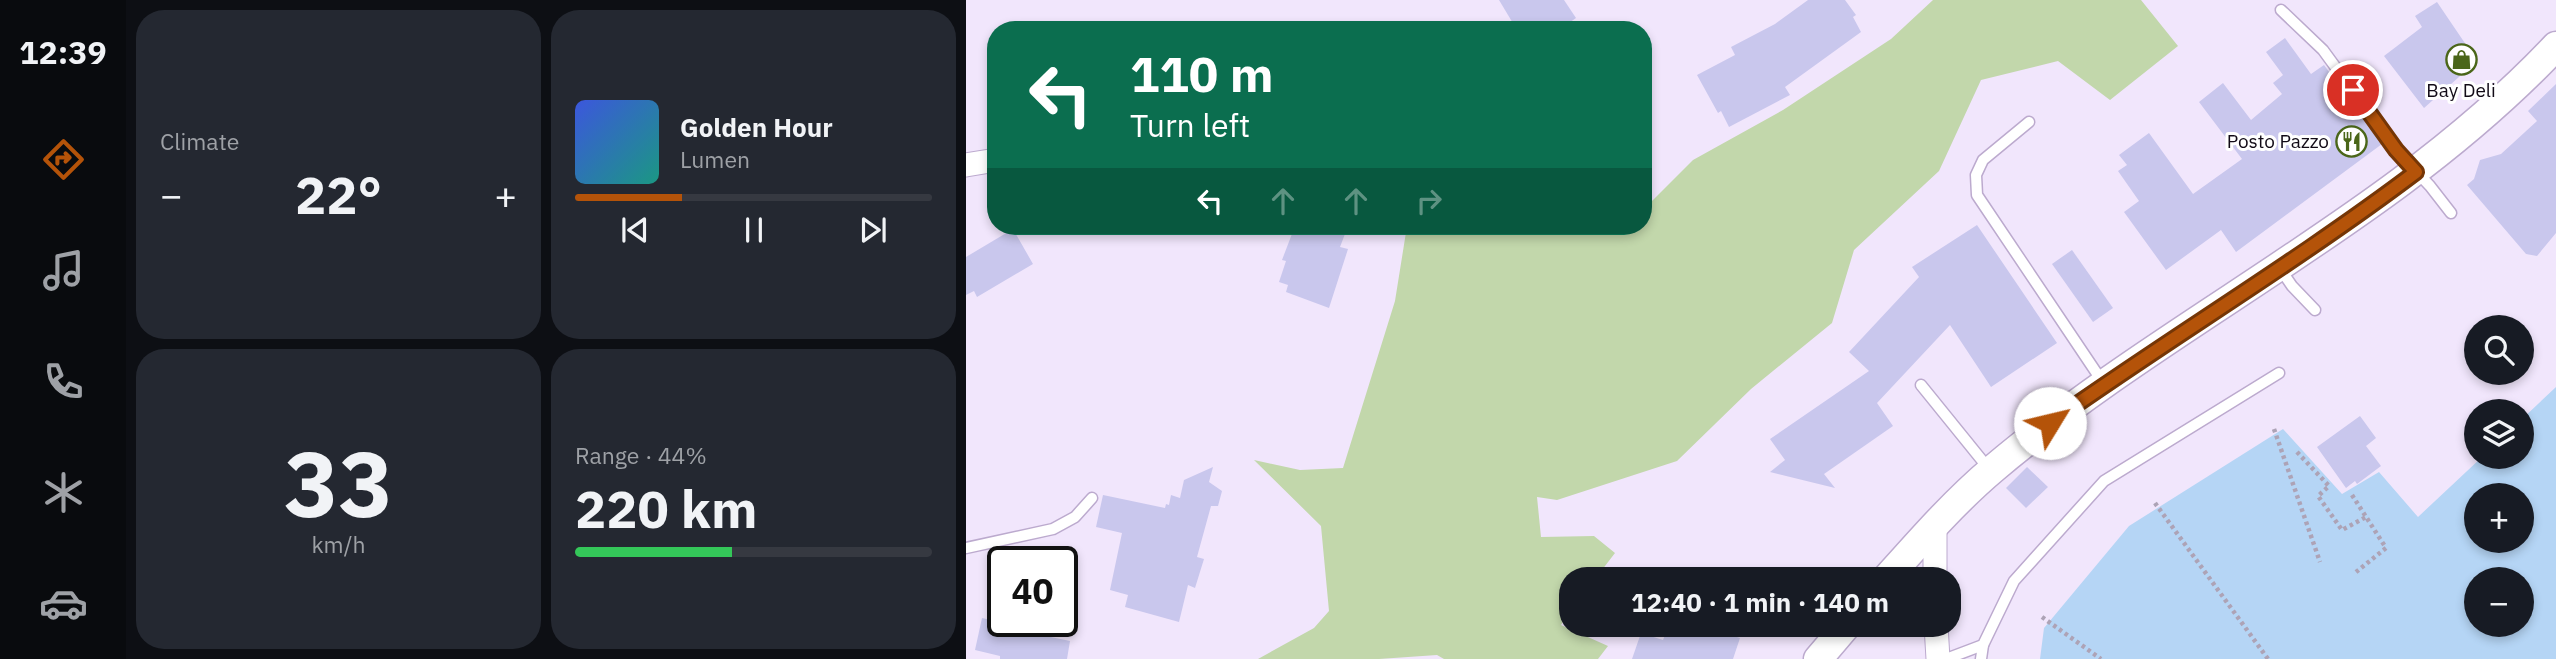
<!DOCTYPE html>
<meta charset="utf-8">
<style>
:root{--surface:#171b24;--page:#242831;--text:#f1f3f6;--muted:#9ea1a6;--line:#363941;--accent:#b45309}
body{margin:0;font-family:"IBM Plex Sans",sans-serif;background:var(--page);color:var(--text);height:100vh;display:flex;flex-direction:column;font-size:26px;white-space:nowrap}
*{box-sizing:border-box;margin:0}
p{font-size:23px;color:var(--muted)}
.icon{flex:none;width:38px;height:38px;fill:none;stroke:currentColor;stroke-width:2;stroke-linecap:round;stroke-linejoin:round}
.map{position:relative;flex:1;overflow:hidden}
.details{display:flex;flex-direction:column;gap:10px;padding:10px;background:#0d0f14;width:840px}
.details>*{flex:none}
.banner{position:absolute;left:21px;top:21px;width:665px;height:214px;border-radius:28px;box-shadow:0 4px 10px #0003;background:#0b6e4f;color:#fff;overflow:hidden}
.controls{position:absolute;left:1498px;top:315px;display:grid;gap:14px}
.controls a{display:grid;place-items:center;width:70px;height:70px;border-radius:50%;background:var(--surface);box-shadow:0 4px 10px #0003;font-size:35px}
.speed{position:absolute;left:21px;top:546px;display:flex;gap:14px;font-size:35px;font-weight:700;text-align:center}
.speed>*{display:grid;place-content:center;width:91px;height:91px;border-radius:50%;background:var(--surface);box-shadow:0 4px 10px #0003;line-height:1}
.speed .limit{border:4px solid #111;border-radius:10px;background:#fff;color:#111}
.pin{position:absolute;display:grid;place-items:center;width:60px;height:60px;color:#fff;margin:-30px;border:4px solid #fff;border-radius:50%;box-shadow:0 2px 7px #0007}
.me{position:absolute;width:77px;margin:-38px;rotate:54deg;stroke-linejoin:round;filter:drop-shadow(0 0 5px #0008)}
.turn{display:flex;align-items:center;gap:24px;height:147px;padding:0 28px;font-size:32px}
.turn .icon{width:91px;height:91px;stroke-width:2.5}
.turn b{display:block;font-size:49px;line-height:60px}
.lanes{display:flex;align-items:center;height:66px;padding:0 28px;background:#0003;justify-content:center;gap:35px;direction:ltr}
.lanes .off{opacity:.35}
.big{font-size:52px;font-weight:700;line-height:1.1}
.details .widget{flex:1;display:flex;flex-direction:column;justify-content:center;gap:10px;min-width:0;padding:0 24px;border-radius:28px;background:var(--page)}
.details .dial{align-items:center;gap:0}
.dial b{font-size:91px;line-height:1}
.song{display:flex;align-items:center;gap:21px}
.cover{width:84px;height:84px;border-radius:10px;background:linear-gradient(135deg,hsl(230 70% 55%),hsl(170 70% 35%))}
.played{height:7px;border-radius:4px;background:linear-gradient(90deg,var(--accent) 30%,var(--line) 30%)}
.keys{display:flex;justify-content:space-around;direction:ltr}
.heat{display:flex;justify-content:space-between;align-items:center;font-size:38px;direction:ltr}
.charge{height:10px;border-radius:5px;background:linear-gradient(90deg,#34c759 44%,var(--line) 0)}
.details .tiles{flex:1;display:grid;gap:10px;grid-template-columns:repeat(2,1fr)}
.trip{position:absolute;left:593px;top:567px;width:402px;height:70px;border-radius:28px;background:var(--surface);box-shadow:0 4px 10px #0003;font-weight:700;line-height:70px;text-align:center}
main{display:flex;flex:1;min-height:0}
.dock{display:flex;flex-direction:column;width:126px;justify-content:space-around;align-items:center;background:#090b0e;color:var(--muted)}
.dock .icon{width:49px;height:49px}
.dock .selected{color:var(--accent)}
.dock b{font-size:32px;color:var(--text)}
.map>svg:first-child{display:block}
.green{fill:#c2d7ab}
.water{fill:#b5d5f5;fill-rule:evenodd}
.building{fill:#c9c7ed}
.lines{fill:none;stroke-linecap:round;stroke-linejoin:round}
.service-casing{stroke:#bcaace;stroke-width:13}
.minor-casing{stroke:#bcaace;stroke-width:25}
.tertiary-casing{stroke:#bcaace;stroke-width:31}
.path{stroke:#ada3b6;stroke-width:4.5;stroke-dasharray:3.5 3.5;stroke-linecap:butt}
.service{stroke:#fff;stroke-width:10}
.minor{stroke:#fff;stroke-width:23}
.tertiary{stroke:#fff;stroke-width:28}
.route-casing{stroke:#753606;stroke-width:18}
.route{stroke:#b45309;stroke-width:12}
.labels{text-anchor:middle;dominant-baseline:central;stroke-width:6;stroke-linejoin:round;paint-order:stroke}
.poi-label{font-size:19px;fill:#120b17;stroke:#fff}
</style>
<main>
<nav class="dock">
<b>12:39</b>
<svg class="icon selected" aria-label="directions" viewBox="0 0 24 24"><path d="M12 3l9 9-9 9-9-9zM9 14v-3h6M13 9l2 2-2 2"/></svg>
<svg class="icon" aria-label="music" viewBox="0 0 24 24"><path d="M9 18V5l10-2v13"/><circle cx="6" cy="18" r="3"/><circle cx="16" cy="16" r="3"/></svg>
<svg class="icon" aria-label="phone" viewBox="0 0 24 24"><path d="M5 4h4l2 5-3 2q2 4 5 5l2-3 5 2v4C11 20 4 13 5 4z"/></svg>
<svg class="icon" aria-label="climate" viewBox="0 0 24 24"><path d="M12 3v18M4 7l16 10M4 17L20 7"/></svg>
<svg class="icon" aria-label="car" viewBox="0 0 24 24"><path d="M5 17H2v-5l4-1 3-4h7l3 4 3 1v5h-3M9 17h6M6 11h13"/><circle cx="7" cy="17" r="2"/><circle cx="17" cy="17" r="2"/></svg>
</nav>
<section class="details">
<div class="tiles">
<div class="widget"><p>Climate</p>
<div class="heat"><a>−</a><b class="big">22°</b><a>+</a></div>
</div>
<div class="widget">
<div class="song"><i class="cover"></i><div><b>Golden Hour</b><p>Lumen</p></div></div>
<div class="played"></div>
<div class="keys"><svg class="icon" aria-label="previous" viewBox="0 0 24 24"><path d="M18 5L8 12l10 7zM5 5v14"/></svg><svg class="icon" aria-label="pause" viewBox="0 0 24 24"><path d="M8 5v14M16 5v14"/></svg><svg class="icon" aria-label="next" viewBox="0 0 24 24"><path d="M6 5l10 7-10 7zM19 5v14"/></svg></div>
</div>
<div class="widget dial"><b>33</b><p>km/h</p></div>
<div class="widget"><p>Range · 44%</p><b class="big">220 km</b><div class="charge"></div></div>
</div>
</section>
<div class="map">
<svg width="1590" height="659" viewBox="0 0 1590 659">
<rect width="100%" height="100%" fill="#f1e6fc"/>
<polygon class="green" points="967,0 1175,0 1212,46 1144,100 1092,61 1015,80 973,171 888,250 866,323 785,389 711,461 591,500 571,497 575,537 628,536 649,553 629,579 606,579 605,610 595,625 642,646 632,659 478,659 471,655 413,659 292,659 348,628 363,611 355,526 288,460 334,470 377,468 429,301 441,226 654,226 660,228 677,226 677,210 727,160 817,110 925,39"/>
<path class="water" d="M 1590,387 L 1590,659 L 1074,659 L 1078,628 L 1163,526 L 1317,429 L 1376,494 L 1413,472 L 1452,517 L 1516,457 L 1556,457 L 1556,419 ZM 1510,495 L 1556,495 L 1556,541 L 1510,541 ZM 1510,579 L 1556,579 L 1556,625 L 1510,625 Z"/>
<g class="building">
<polygon points="533,0 598,0 610,18 593,30 551,30"/>
<polygon points="842,0 879,0 890,15 887,17 895,32 819,87 824,95 763,127 755,111 752,113 731,75 769,55 765,47 809,24"/>
<polygon points="1471,2 1511,61 1458,108 1418,56 1456,27 1449,16"/>
<polygon points="1319,38 1345,74 1358,65 1416,144 1270,252 1255,230 1200,270 1158,212 1173,201 1152,171 1161,165 1153,155 1183,133 1227,194 1276,159 1233,102 1257,83 1285,120 1316,94 1307,83 1317,75 1300,52"/>
<polygon points="1590,84 1590,233 1571,256 1560,254 1501,185 1508,179 1514,160 1535,154 1571,121 1562,111"/>
<polygon points="1011,225 1091,343 1025,387 984,325 911,403 927,426 858,474 869,488 804,472 819,460 804,439 903,371 883,352 953,277 946,267"/>
<polygon points="329,226 382,226 374,247 382,249 363,308 320,292 322,285 313,282 320,261 316,260"/>
<polygon points="47,229 67,264 11,297 8,291 0,295 0,257"/>
<polygon points="1106,250 1147,308 1127,322 1086,264"/>
<polygon points="1394,416 1410,438 1400,446 1415,466 1391,484 1389,481 1380,488 1351,447"/>
<polygon points="247,467 243,482 256,491 252,506 245,506 231,557 238,559 229,588 222,585 213,622 159,607 162,595 144,590 156,533 130,527 137,495 199,508 200,504 203,505 205,495 214,498 218,480"/>
<polygon points="1061,467 1082,487 1060,508 1040,488"/>
<polygon points="16,618 43,624 42,628 104,641 101,659 34,659 34,656 9,650"/>
<polygon points="703,625 734,625 774,638 767,659 666,659 675,633 697,640"/>
</g>
<g class="lines">
<defs>
<g id="service">
<polyline points="1315,10 1357,50 1430,150 1464,186 1485,213"/>
<polyline points="1063,122 1017,160 1010,175 1011,195 1138,384"/>
<polyline points="1313,267 1326,286 1349,310"/>
<polyline points="955,385 1023,469"/>
<polyline points="0,548 87,529 109,517 126,498"/>
<polyline points="980,659 1017,645 1048,581 1138,481 1313,373"/>
<polyline points="1015,659 1017,645"/>
</g>
<g id="minor">
<polyline points="0,165 30,160"/>
<polyline points="969,525 969,579"/>
<polyline points="970,625 972,659"/>
</g>
<g id="tertiary">
<path d="M 920,579 C 954,541 988,502 1027,469 C 1207,317 1427,219 1590,46"/>
<polyline points="852,659 881,625"/>
</g>
</defs>
<use href="#service" class="service-casing"/>
<use href="#minor" class="minor-casing"/>
<use href="#tertiary" class="tertiary-casing"/>
<g class="path">
<polyline points="1308,429 1354,562"/>
<polyline points="1331,452 1363,486 1352,496 1376,530 1400,517"/>
<polyline points="1386,495 1420,548 1390,572"/>
<polyline points="1189,503 1302,659"/>
<polyline points="1076,617 1135,659"/>
</g>
<use href="#service" class="service"/>
<use href="#minor" class="minor"/>
<use href="#tertiary" class="tertiary"/>
</g>
<g class="lines">
<defs>
<path id="route" d="M 1084,423 C 1204,338 1332,261 1450,172 L 1430,150 L 1387,90"/>
</defs>
<use href="#route" class="route-casing"/>
<use href="#route" class="route"/>
</g>
<defs>
<symbol id="shop-ring" viewBox="-11 -11 22 22"><circle r="9.5" fill="#fff" stroke="#4a6619" stroke-width="1.5"/><path d="M-5-2.5h2.3a2.7 3.5 0 0 1 5.4 0H5L5.5 6h-11ZM-1.5-2.5h3a1.5 2.3 0 0 0-3 0Z" fill="#4a6619"/></symbol>
<symbol id="restaurant-ring" viewBox="-11 -11 22 22"><circle r="9.5" fill="#fff" stroke="#4a6619" stroke-width="1.5"/><path d="M-5-6h1v4h1v-4h1v4h1v-4h1v5L-1.5 .5V6h-2V.5L-5-1ZM5-6V6H3V1.5H1.5Q1.5-4 5-6Z" fill="#4a6619"/></symbol>
</defs>
<g fill-rule="evenodd">
<use href="#shop-ring" x="1478" y="42" width="35" height="35"/>
<use href="#restaurant-ring" x="1368" y="124" width="35" height="35"/>
</g>
<g class="labels">
<g class="poi-label">
<text x="1495" y="90">Bay Deli</text>
<text x="1363" y="141" text-anchor="end">Posto Pazzo</text>
</g>
</g>
</svg>
<div class="controls">
<a><svg class="icon" aria-label="search" viewBox="0 0 24 24"><circle cx="10" cy="10" r="6"/><path d="M15 15l6 6"/></svg></a>
<a><svg class="icon" aria-label="layers" viewBox="0 0 24 24"><path d="M12 4l9 5-9 5-9-5zM3 14l9 5 9-5"/></svg></a>
<a>+</a>
<a>−</a>
</div>
<div class="speed"><div class="limit">40</div></div>
<div class="pin" style="left:1387px;top:90px;background:#d93025"><svg class="icon" aria-label="arrive" viewBox="0 0 24 24"><path d="M6 21V4h12l-3 4 3 4H6"/></svg></div>
<svg class="me" style="left:1084px;top:423px" viewBox="-20 -20 40 40"><circle r="19" fill="#fff"/><path d="M0-13L10 11 0 6-10 11z" fill="#b45309"/></svg>
<div class="trip">12:40 · 1 min · 140 m</div>
<div class="banner">
<div class="turn"><svg class="icon" aria-label="left" viewBox="0 0 24 24"><path d="M17 20v-9H6M10 6l-5 5 5 5"/></svg><div><b>110 m</b>Turn left</div></div>
<div class="lanes"><svg class="icon" aria-label="left" viewBox="0 0 24 24"><path d="M17 20v-9H6M10 6l-5 5 5 5"/></svg><svg class="icon off" aria-label="ahead" viewBox="0 0 24 24"><path d="M12 20V5M6 11l6-6 6 6"/></svg><svg class="icon off" aria-label="ahead" viewBox="0 0 24 24"><path d="M12 20V5M6 11l6-6 6 6"/></svg><svg class="icon off" aria-label="right" viewBox="0 0 24 24"><path d="M7 20v-9h11M14 6l5 5-5 5"/></svg></div>
</div>
</div>
</main>
